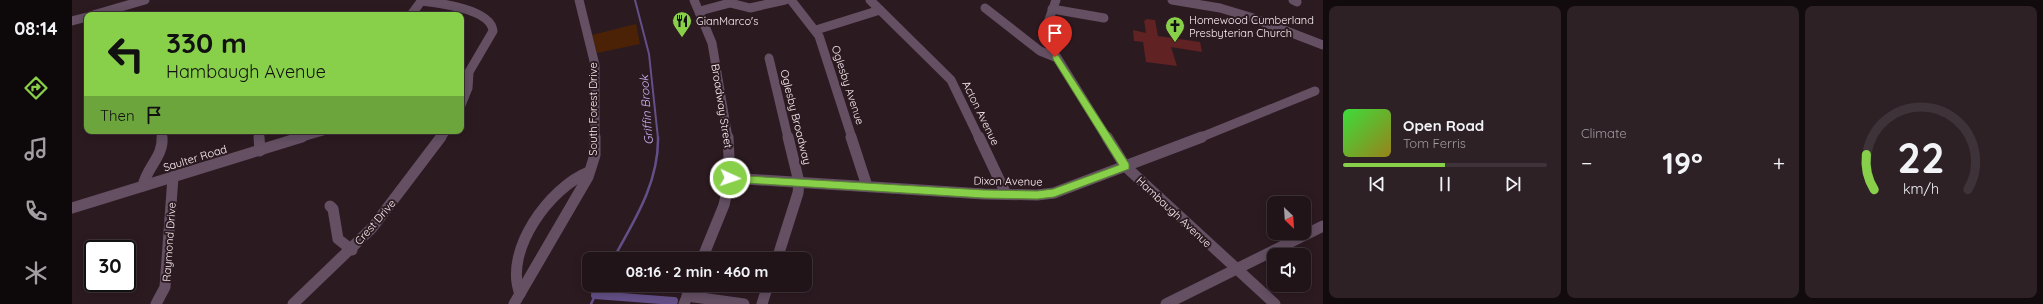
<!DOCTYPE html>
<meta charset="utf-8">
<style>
:root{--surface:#211419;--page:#2d2126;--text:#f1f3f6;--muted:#a29ea2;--line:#3e3338;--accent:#88cf4a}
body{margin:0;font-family:Quicksand,sans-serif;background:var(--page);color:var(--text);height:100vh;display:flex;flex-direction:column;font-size:15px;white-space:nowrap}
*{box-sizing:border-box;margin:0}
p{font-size:13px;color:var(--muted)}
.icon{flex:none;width:22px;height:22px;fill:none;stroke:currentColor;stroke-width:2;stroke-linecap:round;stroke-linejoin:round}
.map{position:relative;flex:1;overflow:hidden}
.panel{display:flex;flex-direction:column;gap:6px;padding:6px;background:#120b0e;width:720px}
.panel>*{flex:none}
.top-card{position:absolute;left:12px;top:12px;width:380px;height:122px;border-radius:8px;box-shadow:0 2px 10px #0003,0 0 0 1px var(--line);background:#88cf4a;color:#111;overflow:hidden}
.needle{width:26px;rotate:155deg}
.controls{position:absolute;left:1195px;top:196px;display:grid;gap:8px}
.controls a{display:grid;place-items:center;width:44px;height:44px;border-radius:8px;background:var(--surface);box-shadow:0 2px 10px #0003,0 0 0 1px var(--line);font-size:20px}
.speed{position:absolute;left:12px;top:240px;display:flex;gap:8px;font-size:20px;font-weight:700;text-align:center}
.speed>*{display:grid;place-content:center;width:52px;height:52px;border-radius:50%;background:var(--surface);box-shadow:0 2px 10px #0003,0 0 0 1px var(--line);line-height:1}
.speed .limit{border:2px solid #111;border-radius:6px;background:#fff;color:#111}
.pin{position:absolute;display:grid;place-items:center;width:34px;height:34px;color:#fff;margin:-41px -17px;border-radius:50% 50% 50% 0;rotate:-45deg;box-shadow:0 0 4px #0007}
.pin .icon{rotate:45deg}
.me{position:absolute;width:44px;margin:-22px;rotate:93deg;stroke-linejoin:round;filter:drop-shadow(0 0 3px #0008)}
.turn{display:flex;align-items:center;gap:14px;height:84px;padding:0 16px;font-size:18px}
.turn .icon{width:52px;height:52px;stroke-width:2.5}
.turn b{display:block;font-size:28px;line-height:34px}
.then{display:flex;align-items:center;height:38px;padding:0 16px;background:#0003;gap:8px;font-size:15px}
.big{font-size:30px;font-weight:700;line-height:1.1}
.panel .tile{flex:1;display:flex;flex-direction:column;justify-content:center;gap:6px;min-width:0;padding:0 14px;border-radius:8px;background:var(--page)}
.panel .dial{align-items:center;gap:0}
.dial svg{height:104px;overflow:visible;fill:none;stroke:var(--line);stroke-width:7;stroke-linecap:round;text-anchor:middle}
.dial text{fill:var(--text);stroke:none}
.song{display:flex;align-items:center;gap:12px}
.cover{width:48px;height:48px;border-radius:6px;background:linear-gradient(135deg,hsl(120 70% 55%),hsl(50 70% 35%))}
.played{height:4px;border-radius:2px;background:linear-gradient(90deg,var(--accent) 50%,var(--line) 50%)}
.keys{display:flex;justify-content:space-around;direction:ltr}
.heat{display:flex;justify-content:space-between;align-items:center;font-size:22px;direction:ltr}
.panel .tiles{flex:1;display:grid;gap:6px;grid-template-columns:repeat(3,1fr)}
.trip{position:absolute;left:510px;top:252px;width:230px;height:40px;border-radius:8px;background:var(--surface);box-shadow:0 2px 10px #0003,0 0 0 1px var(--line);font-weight:700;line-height:40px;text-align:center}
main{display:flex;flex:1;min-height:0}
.dock{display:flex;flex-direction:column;width:72px;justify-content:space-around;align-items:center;background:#0d080a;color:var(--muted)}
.dock .icon{width:28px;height:28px}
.dock .selected{color:var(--accent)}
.dock b{font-size:18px;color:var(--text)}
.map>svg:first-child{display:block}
.green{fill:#4b2206}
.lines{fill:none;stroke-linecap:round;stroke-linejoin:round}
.stream-far1{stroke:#645088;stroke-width:2}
.stream{stroke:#645088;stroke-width:2.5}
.canal{stroke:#645088;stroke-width:8}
.building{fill:#602223}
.minor-far1{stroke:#644f63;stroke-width:9}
.minor{stroke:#644f63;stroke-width:11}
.route{fill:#88cf4a;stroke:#588730}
.labels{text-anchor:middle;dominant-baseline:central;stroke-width:4;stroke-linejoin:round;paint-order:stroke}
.poi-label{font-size:11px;fill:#fdf0f5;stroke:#2c1a21;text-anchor:start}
.street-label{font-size:11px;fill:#fdf0f5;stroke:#2c1a21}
.water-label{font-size:12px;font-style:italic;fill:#cbb5f8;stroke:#2c1a21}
</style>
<main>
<nav class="dock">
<b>08:14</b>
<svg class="icon selected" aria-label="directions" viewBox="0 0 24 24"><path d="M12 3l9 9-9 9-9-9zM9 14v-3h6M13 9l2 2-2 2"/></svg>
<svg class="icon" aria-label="music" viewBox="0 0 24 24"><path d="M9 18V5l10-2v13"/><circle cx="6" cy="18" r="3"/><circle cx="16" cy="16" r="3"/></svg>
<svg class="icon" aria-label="phone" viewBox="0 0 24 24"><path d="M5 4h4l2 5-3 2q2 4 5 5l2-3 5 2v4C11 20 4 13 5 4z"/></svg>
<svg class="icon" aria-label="climate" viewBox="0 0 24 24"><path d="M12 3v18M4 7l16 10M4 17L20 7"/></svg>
</nav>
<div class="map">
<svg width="1251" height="304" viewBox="0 0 1251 304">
<rect width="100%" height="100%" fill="#2c1a21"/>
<polygon class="green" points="564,24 568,44 525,53 520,35"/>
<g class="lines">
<polyline class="stream-far1" points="563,0 577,54 586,138"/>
<g class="stream">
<path d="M 541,259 C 562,221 587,183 586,137"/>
<polyline points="519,304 528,285"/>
</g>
<polyline class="canal" points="523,295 602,301"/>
</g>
<polygon class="building" points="1074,19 1083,20 1086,36 1128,42 1130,52 1099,47 1105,66 1074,62 1071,42 1062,41 1061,30 1074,33 1072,20 1074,21"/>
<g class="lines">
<g class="minor-far1">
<polyline points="507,0 523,65 523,138"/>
<polyline points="622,0 640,43 656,138"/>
<polyline points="719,0 747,36 780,138"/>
<polyline points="798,0 879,80 907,138"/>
<polyline points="984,0 974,28 979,48 1035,138"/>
<polyline points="1100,0 1148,8 1178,17 1251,45"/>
<polyline points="1221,0 1225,2"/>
<path d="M 349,1 C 367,3 419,9 421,31 L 397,72 L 396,88 L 389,105"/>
<polyline points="913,8 968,51 983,57"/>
<polyline points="980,9 1032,18"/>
<polyline points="628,11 658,3 678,8 713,0"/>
<polyline points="21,15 73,0"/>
<polyline points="339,15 350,0"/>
<polyline points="0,21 15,17"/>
<polyline points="744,30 808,10"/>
<polyline points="697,58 716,138"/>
<polyline points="89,131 90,138"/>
<polyline points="186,131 187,138"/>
<polyline points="227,138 251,131"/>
<polyline points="368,138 374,131"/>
<polyline points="1127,138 1243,91"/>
</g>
<g class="minor">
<polyline points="187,137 188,151"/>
<polyline points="779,137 795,186"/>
<polyline points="907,137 934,194"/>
<polyline points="1035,137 1053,166 1203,304"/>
<polyline points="658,178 912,194 965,195 982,193 1130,137"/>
<path d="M 71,186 C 74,168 92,156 90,137"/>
<polyline points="258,206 261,209 266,239 280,250"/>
<polyline points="0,208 230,137"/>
<polyline points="630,259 652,205 658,178 656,137"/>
<polyline points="705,259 726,193 727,182 716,137"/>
<path d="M 448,294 C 431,251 478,187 517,172"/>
<polyline points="615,296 672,304"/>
<polyline points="84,304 93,287 101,177"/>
<polyline points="221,304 300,228 369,137"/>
<polyline points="442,304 516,177 523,155 523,137"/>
<polyline points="612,304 620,285"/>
<polyline points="690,304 696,285"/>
<polyline points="1094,304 1251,226"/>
</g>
</g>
<polygon class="route" points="981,55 986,55 1057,164 1057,169 982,197 965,199 912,198 658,182 653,178 658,175 912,190 965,191 981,189 1047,165 981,59"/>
<defs>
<symbol id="restaurant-pin" viewBox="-11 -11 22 30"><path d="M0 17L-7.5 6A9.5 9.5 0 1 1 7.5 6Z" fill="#88cf4a" stroke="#2c1a21"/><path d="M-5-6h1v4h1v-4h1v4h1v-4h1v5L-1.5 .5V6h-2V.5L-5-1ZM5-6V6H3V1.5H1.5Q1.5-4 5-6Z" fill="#111"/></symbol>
<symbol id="church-pin" viewBox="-11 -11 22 30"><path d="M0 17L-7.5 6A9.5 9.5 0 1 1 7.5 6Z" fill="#88cf4a" stroke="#2c1a21"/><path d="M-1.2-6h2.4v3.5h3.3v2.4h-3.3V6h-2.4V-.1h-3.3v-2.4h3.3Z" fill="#111"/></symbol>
</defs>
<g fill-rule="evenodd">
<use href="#restaurant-pin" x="599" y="10" width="22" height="30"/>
<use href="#church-pin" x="1092" y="15" width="22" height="30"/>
</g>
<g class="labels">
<g class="poi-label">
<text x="1117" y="20">Homewood Cumberland<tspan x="1117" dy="13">Presbyterian Church</tspan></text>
<text x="624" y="21">GianMarco's</text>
</g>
<g class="street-label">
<text transform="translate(776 85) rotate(72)">Oglesby Avenue</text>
<text transform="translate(650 106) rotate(81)">Broadway Street</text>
<text transform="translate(521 109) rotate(-90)">South Forest Drive</text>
<text transform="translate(909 113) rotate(64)">Acton Avenue</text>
<text transform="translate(724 117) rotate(76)">Oglesby Broadway</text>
<text transform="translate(123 158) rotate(-17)">Saulter Road</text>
<text transform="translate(936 181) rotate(1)">Dixon Avenue</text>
<text transform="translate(1102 212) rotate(43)">Hambaugh Avenue</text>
<text transform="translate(303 222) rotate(-49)">Crest Drive</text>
<text transform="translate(97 242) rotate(-86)">Raymond Drive</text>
</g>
<g class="water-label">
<text transform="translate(574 110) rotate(-94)">Griffin Brook</text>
</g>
</g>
</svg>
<div class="controls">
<a><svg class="needle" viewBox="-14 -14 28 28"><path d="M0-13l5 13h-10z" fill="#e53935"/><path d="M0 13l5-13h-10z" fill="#a29ea2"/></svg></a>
<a><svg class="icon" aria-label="sound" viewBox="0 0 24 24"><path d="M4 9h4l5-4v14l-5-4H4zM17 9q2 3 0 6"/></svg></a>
</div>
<div class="speed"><div class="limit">30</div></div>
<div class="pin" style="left:983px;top:57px;background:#d93025"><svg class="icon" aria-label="arrive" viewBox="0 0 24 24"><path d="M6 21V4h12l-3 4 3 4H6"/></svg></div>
<svg class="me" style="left:658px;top:178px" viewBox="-20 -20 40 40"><circle r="17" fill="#88cf4a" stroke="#fff" stroke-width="3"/><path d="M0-11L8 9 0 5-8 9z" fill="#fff"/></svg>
<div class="trip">08:16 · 2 min · 460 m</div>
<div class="top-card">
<div class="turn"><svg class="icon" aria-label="left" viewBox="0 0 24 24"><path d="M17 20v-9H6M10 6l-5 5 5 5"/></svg><div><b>330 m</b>Hambaugh Avenue</div></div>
<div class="then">Then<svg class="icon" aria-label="arrive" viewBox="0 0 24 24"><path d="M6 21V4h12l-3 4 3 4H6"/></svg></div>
</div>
</div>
<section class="panel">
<div class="tiles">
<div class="tile">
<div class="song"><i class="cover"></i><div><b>Open Road</b><p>Tom Ferris</p></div></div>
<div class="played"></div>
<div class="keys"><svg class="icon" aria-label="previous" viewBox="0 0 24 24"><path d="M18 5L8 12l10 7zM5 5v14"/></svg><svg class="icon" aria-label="pause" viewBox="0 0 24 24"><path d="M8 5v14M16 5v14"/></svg><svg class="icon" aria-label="next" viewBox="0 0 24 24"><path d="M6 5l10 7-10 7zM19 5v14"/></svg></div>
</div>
<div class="tile"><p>Climate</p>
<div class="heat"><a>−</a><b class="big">19°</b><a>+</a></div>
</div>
<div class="tile dial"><svg viewBox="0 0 100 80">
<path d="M14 69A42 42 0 1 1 86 69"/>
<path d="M14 69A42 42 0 0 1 8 42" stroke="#88cf4a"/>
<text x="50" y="56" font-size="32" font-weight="700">22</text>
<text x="50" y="72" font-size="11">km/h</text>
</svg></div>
</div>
</section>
</main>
